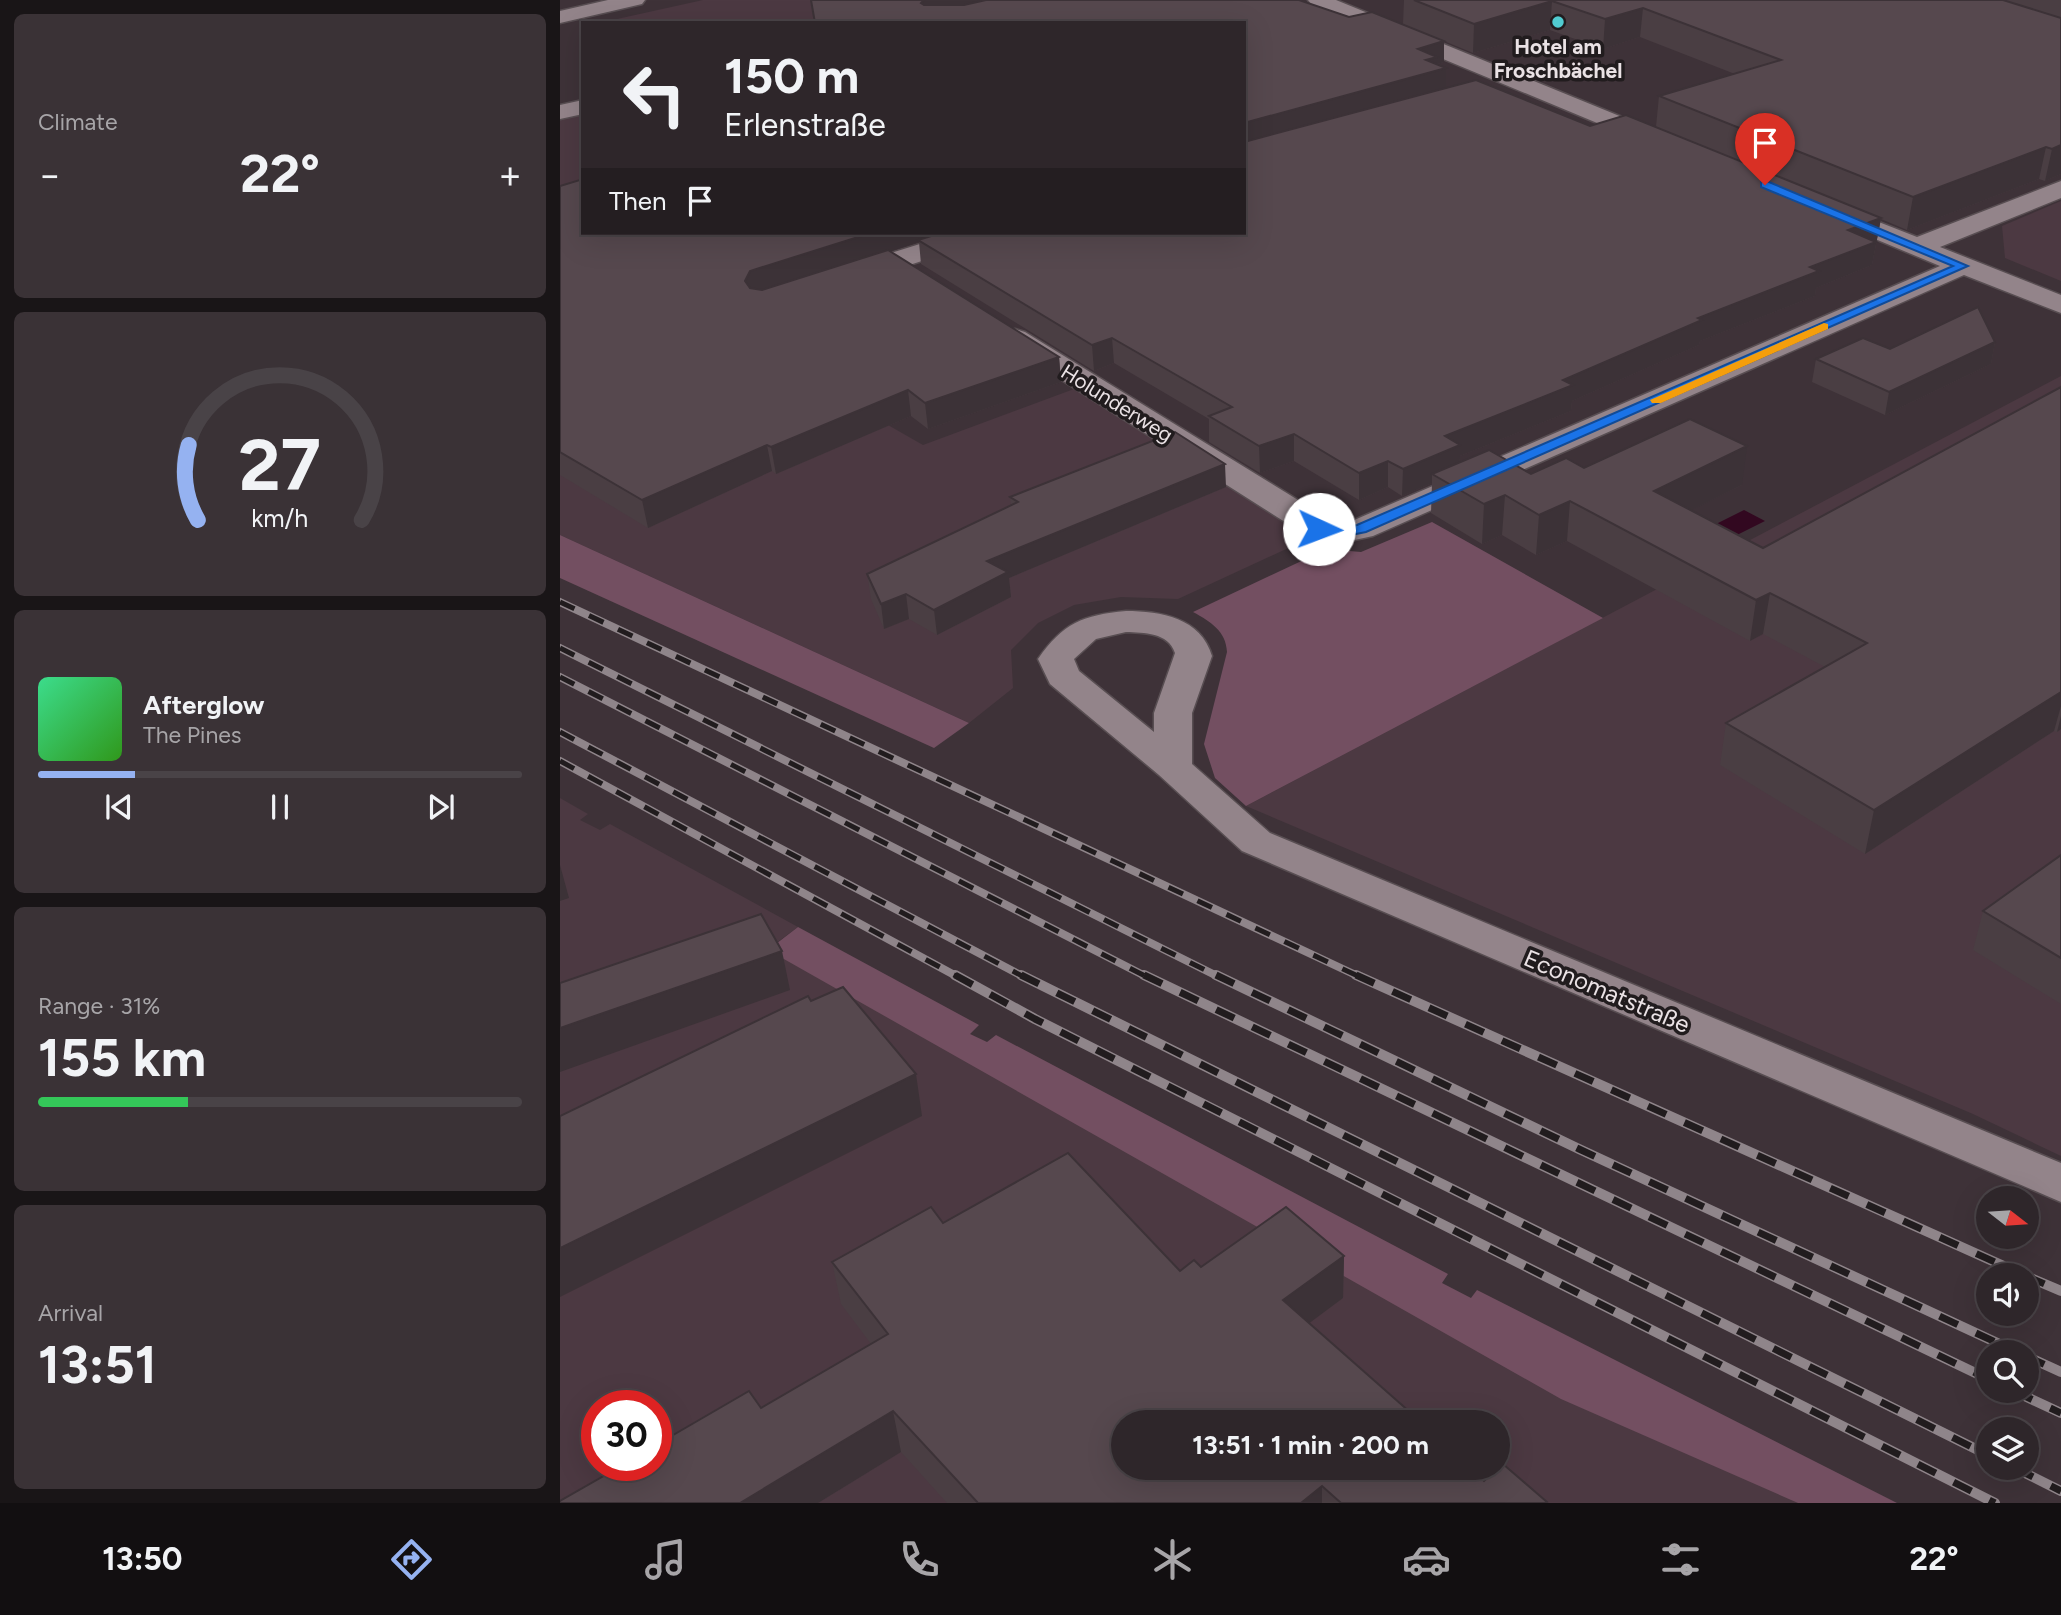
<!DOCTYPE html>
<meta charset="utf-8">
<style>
:root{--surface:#2e262a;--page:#3a3236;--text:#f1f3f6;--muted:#a7a5a8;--line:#494347;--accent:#95b2f1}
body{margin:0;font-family:Figtree,sans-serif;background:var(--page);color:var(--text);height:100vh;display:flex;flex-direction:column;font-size:26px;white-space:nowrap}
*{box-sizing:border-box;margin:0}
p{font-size:23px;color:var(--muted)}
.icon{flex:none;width:38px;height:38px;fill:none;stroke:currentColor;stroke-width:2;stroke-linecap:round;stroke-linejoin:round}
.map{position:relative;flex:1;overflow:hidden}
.panel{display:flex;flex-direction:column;gap:14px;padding:14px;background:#191517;width:560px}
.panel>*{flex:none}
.guide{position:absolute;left:21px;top:21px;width:665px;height:214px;border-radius:0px;box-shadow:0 7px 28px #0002,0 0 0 2px var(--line);background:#2e262a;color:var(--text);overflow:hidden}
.needle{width:46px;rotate:107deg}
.buttons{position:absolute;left:1416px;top:1186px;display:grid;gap:14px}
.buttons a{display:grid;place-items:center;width:63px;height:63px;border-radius:50%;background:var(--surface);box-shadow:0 7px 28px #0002,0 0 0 2px var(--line);font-size:35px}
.speed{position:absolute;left:21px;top:1390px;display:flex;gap:14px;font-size:35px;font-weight:700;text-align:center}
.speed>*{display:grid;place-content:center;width:91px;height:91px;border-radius:50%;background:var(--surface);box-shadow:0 7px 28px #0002,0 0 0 2px var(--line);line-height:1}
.speed .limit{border:10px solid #d22;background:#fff;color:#111}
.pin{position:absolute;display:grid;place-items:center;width:60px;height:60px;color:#fff;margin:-72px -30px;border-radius:50% 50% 50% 0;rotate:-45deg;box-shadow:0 0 7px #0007}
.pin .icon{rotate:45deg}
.me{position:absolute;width:77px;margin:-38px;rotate:92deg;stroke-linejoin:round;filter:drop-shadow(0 0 5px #0008)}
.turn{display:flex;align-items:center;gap:24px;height:147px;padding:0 28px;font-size:32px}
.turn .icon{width:91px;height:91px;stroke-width:2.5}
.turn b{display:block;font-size:49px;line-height:60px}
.then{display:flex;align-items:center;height:66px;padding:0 28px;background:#0003;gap:14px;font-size:26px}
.big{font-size:52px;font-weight:700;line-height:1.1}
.panel .card{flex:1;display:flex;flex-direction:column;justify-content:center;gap:10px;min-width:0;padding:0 24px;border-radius:10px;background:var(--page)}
.panel .dial{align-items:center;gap:0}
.dial svg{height:182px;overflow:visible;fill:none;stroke:var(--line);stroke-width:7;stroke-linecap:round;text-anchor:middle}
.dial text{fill:var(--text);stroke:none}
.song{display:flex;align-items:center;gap:21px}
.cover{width:84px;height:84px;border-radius:10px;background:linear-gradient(135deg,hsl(150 70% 55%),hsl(110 70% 35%))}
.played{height:7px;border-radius:4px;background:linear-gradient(90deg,var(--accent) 20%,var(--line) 20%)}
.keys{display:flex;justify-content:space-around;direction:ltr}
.heat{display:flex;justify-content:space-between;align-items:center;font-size:38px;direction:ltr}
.charge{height:10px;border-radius:5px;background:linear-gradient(90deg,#34c759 31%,var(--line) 0)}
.trip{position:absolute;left:551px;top:1410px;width:399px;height:70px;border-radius:35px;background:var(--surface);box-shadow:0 7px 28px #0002,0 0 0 2px var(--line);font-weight:700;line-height:70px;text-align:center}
.dock{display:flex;height:112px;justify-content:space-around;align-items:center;background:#120f11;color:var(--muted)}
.dock .icon{width:49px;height:49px}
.dock .current{color:var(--accent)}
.dock b{font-size:32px;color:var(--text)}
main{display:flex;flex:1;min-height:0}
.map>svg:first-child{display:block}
.built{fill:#4c3942;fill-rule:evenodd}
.green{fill:#734f61}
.water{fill:#320820}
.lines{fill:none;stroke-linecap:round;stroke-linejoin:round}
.minor-casing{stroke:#584e52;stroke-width:3}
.minor{fill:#93848a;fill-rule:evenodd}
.rail-far1-casing{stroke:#8f858a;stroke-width:8}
.rail-casing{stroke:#8f858a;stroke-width:10}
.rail-far1{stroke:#211c1e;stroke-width:5;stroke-dasharray:16;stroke-linecap:butt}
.rail{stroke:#211c1e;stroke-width:7;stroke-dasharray:20;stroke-linecap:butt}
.wall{fill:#4a3e43;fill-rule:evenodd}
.shaded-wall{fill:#3c3237}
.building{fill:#56484e;stroke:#3c3237;stroke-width:2}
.route{fill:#1a73e8;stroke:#114b97;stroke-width:2}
.slow{fill:#f59e0b}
.poi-dot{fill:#51ccd1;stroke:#211c1e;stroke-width:2.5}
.labels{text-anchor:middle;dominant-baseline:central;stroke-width:7;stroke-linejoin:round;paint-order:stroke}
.far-poi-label{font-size:21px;font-weight:bold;fill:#eae2e5;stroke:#211c1e}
.far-street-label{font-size:21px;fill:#eae2e5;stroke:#211c1e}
.street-label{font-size:24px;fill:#eae2e5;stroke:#211c1e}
</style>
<main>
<section class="panel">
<div class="card"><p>Climate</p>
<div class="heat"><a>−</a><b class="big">22°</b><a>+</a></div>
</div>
<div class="card dial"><svg viewBox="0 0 100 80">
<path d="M14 69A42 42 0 1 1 86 69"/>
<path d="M14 69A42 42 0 0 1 10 36" stroke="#95b2f1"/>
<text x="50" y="56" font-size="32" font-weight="700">27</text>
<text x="50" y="72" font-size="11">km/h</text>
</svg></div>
<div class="card">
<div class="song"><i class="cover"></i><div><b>Afterglow</b><p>The Pines</p></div></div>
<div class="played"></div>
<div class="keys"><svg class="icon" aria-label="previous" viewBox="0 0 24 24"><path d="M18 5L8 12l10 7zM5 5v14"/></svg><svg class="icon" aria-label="pause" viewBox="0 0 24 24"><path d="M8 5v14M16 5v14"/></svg><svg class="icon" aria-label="next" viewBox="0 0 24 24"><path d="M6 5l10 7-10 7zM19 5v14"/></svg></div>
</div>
<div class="card"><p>Range · 31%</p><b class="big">155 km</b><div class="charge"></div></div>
<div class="card"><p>Arrival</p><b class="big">13:51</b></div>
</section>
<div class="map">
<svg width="1501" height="1503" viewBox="0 0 1501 1503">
<rect width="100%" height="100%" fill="#3e3238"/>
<g class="built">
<polygon points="143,0 446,0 347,23 39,23"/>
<polygon points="23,114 23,233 181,341 363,445 514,389 750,538 618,599 561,597 514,605 478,623 451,650 453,688 409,723 0,535 0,119"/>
<polygon points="1501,201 1501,281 1445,258 1442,226"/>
<polygon points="1501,376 1501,1156 1413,1114 686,806"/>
<path d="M 0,798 L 28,814 L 20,820 L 40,830 L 50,824 L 238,927 L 208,949 L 1238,1503 L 0,1503 ZM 37,1405 L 96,1405 L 96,1465 L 37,1465 ZM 564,1423 L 938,1423 L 938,1468 L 564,1468 Z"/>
</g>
<g class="green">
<path d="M 872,522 L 1043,618 L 686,806 L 655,778 L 644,744 L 667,652 C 666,631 651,622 633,612 L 767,549 L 801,552 Z"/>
<polygon points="0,535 409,723 374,748 0,578"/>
<polygon points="238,927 419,1025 410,1034 427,1042 436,1035 888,1274 882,1283 911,1298 917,1290 1337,1503 1238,1503 1001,1399 208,950"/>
</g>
<polygon class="water" points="1184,510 1205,521 1165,541 1144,530"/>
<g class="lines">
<defs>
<g id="minor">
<polygon points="48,0 85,0 82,4 0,23 0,11"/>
<polygon points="748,0 776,0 1106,135 1110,140 1106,145 1098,147 1090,145 751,4"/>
<polygon points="23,100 23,114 0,119 0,105"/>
<polygon points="1501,181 1501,198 1380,247 1501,295 1501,313 1404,275 813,536 776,544 747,536 445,344 441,338 445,332 455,329 465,332 777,524 792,521 1380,266 1260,216 1256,211 1260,206 1269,203 1278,206 1357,237"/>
<polygon points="395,233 434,233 430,239 303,280 293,282 283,280 279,274 283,268"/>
<path d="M 566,611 C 601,611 641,618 652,656 L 632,713 L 632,764 L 710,833 L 1501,1163 L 1501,1202 L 682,851 L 599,775 L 490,684 L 478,659 C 503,623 523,615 566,611 ZM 566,632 C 584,633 608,632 615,653 L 594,713 L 594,732 L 519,671 L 514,659 L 536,639 Z"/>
</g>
</defs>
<use href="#minor" class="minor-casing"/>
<use href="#minor" class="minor"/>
<defs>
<g id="rail-far1">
<polyline points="0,602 800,977"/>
<polyline points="0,648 659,977"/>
<polyline points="0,677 587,977"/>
<polyline points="0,732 464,977"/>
<polyline points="0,761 398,977"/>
</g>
<g id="rail">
<polyline points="395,975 475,1019 1435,1503"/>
<polyline points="461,975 1428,1455"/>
<polyline points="584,975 1428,1379"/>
<polyline points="656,975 1019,1149 1459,1353"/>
<polyline points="796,975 1466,1276"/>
<polyline points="1466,1276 1501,1291"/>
<polyline points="1466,1356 1501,1372"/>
<polyline points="1454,1391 1501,1413"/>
<polyline points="1455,1468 1501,1491"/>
</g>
</defs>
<use href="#rail-far1" class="rail-far1-casing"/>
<use href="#rail" class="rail-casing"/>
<use href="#rail-far1" class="rail-far1"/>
<use href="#rail" class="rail"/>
</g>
<g class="wall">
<path d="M 250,0 L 739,0 L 789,17 L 843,24 L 844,0 L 1501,0 L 1501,174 L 1485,181 L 1479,179 L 1347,230 L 1321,219 L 1312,265 L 1256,288 L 1255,296 L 1140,341 L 1139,345 L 1012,401 L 1011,411 L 900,456 L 899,463 L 971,474 L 1024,468 L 1182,485 L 1131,510 L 1203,548 L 1501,387 L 1501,729 L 1497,732 L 1494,731 L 1305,854 L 1160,765 L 1166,723 L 1265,667 L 1203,634 L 1190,641 L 1007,541 L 976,555 L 942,535 L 922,544 L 871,513 L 872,483 L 842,496 L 828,487 L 799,500 L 734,461 L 700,473 L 649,442 L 649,419 L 554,363 L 534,371 L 361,264 L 359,242 L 330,251 L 499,357 L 501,382 L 368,429 L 351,416 L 216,474 L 212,471 L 88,528 L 0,475 L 0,186 L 23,233 L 684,233 L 684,23 L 254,23 ZM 990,30 L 1043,49 L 1080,37 L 1175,74 L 1099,96 L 1096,127 L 1030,126 L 886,88 L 877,64 L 884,62 L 884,41 L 913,53 Z"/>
<polygon points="1435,342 1431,364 1325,415 1252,382 1256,359"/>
<polygon points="666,487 449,578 451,597 377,635 349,619 324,629 311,599 307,574 451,506 450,497"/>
<polygon points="1501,855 1501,1004 1413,950 1423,911"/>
<polygon points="383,1223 620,1271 641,1267 784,1256 783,1298 749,1323 851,1413 851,1416 924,1481 987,1502 987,1503 387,1503 341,1452 258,1503 0,1503 201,1408 311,1344 281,1304 272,1262"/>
</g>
<g class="shaded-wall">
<polygon points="364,0 438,0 368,16 361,3"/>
<polygon points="992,1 990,30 913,53 914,24"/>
<polygon points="1083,8 1080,37 1043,49 1045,19"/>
<polygon points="884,41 884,62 877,64 886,68 886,89 684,145 684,123 858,49"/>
<polygon points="1501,145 1501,174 1485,181 1492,149"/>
<polygon points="1486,147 1479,179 1347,230 1353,197"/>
<polygon points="1321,218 1312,265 1256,288 1255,296 1140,341 1139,345 1012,401 1011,411 900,456 899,472 872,474 872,483 842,496 843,469 885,436 1003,380 1250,267 1288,230"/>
<polygon points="311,233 387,233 358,240 359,242 194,296 185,281 190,271"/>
<polygon points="552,338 554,363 534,371 532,345"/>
<polygon points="1435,342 1431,364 1325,415 1329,392"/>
<polygon points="499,357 501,382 368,429 365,403"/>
<polygon points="348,390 351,416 216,474 211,447"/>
<polygon points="734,434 734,461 700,473 699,446"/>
<polygon points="207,445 212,471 88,528 82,500"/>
<polygon points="1187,446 1182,485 1090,531 1094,491"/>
<polygon points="828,461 828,487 799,500 799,473"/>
<polygon points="665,464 666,487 449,578 451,597 377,635 374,610 427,561"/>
<polygon points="945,495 942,535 922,544 924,504"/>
<polygon points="1010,501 1007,541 976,555 979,515"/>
<polygon points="1210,593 1203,634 1190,641 1196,600"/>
<polygon points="346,594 349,619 324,629 321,604"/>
<polygon points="1501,692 1501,706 1494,731 1305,854 1314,810"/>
<polygon points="1501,716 1501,729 1497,732"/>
<polygon points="0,865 9,898 0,901"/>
<polygon points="222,951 230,990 0,1072 0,1028"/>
<polygon points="356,1074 362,1116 0,1297 0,1248"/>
<polygon points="784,1256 783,1298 724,1342 723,1300"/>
<polygon points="333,1411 341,1452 258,1503 180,1503"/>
<polygon points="762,1486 762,1503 741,1503"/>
</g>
<g class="building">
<polygon points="251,0 364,0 361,3 364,5 404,5 426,0 739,0 789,17 812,12 884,41 858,49 877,57 866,60 886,68 684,123 684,23 255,23"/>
<polygon points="854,0 1443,0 1501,18 1501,145 1492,149 1486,147 1353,197 1099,96 1221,60 1083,8 1045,19 992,1 914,24"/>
<polygon points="916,80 1030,126 1066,115 1321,218 1288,230 1316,242 1250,267 1259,271 1138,318 1142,320 1003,380 1013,385 885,436 900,445 843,469 828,461 799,473 734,434 699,446 649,416 672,407 552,338 532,345 358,240 381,233 684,233 684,142"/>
<polygon points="23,179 23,233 311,233 190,271 185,281 190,288 202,290 328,250 499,357 365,403 348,390 211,447 207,445 82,500 0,452 0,186"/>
<polygon points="1418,307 1435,342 1329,392 1256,359 1303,338 1330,349"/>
<polygon points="1501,387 1501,692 1314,810 1166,723 1307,643 1210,593 1196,600 1010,501 979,515 945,495 924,504 872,474 929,450 971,474 1006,458 1024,468 1130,419 1187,446 1094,491 1203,548"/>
<polygon points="615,432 665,464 427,561 448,572 374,610 346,594 321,604 307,574 458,502 450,497"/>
<polygon points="1501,855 1501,958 1423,911"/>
<polygon points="201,914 222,951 0,1028 0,983"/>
<polygon points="283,987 356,1074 0,1248 0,1116 248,996 251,1001"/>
<polygon points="508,1153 620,1271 634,1260 641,1267 726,1207 784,1256 723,1300 851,1413 849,1414 858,1423 564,1423 564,1468 909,1468 924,1481 943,1464 987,1502 985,1503 781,1503 762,1486 741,1503 418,1503 333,1411 180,1503 0,1503 0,1501 63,1465 96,1465 96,1445 189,1391 201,1408 328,1334 272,1262 371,1207 383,1223"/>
</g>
<polygon class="route" points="1201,182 1209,182 1408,266 806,532 776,538 754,532 752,529 759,525 776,530 797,525 1393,266 1201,187"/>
<polygon class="slow" points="1264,323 1268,324 1268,329 1101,403 1092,403 1090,400"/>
<circle class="poi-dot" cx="998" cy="22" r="7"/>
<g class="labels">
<g class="far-poi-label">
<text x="998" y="46">Hotel am<tspan x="998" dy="24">Froschbächel</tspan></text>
</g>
<g class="far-street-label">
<text transform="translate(557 403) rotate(32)">Holunderweg</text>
</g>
<g class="street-label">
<text transform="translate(1047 991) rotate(23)">Economatstraße</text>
</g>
</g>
</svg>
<div class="buttons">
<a><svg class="needle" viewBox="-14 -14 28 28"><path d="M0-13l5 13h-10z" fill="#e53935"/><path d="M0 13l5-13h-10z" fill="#a7a5a8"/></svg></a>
<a><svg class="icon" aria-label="sound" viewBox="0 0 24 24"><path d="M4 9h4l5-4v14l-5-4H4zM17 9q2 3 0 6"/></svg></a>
<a><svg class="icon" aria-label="search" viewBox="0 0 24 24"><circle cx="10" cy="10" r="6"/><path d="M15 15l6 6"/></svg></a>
<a><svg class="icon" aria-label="layers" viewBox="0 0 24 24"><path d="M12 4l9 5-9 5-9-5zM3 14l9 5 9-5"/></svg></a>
</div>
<div class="speed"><div class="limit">30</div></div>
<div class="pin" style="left:1205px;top:185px;background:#d93025"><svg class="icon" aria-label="arrive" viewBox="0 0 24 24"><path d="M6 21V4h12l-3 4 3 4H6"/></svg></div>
<svg class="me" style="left:759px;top:529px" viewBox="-20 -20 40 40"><circle r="19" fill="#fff"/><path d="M0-13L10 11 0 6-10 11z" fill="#1a73e8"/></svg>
<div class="trip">13:51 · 1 min · 200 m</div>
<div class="guide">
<div class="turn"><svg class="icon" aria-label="left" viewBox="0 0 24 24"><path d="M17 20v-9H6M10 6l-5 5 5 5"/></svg><div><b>150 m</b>Erlenstraße</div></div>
<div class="then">Then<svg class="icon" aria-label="arrive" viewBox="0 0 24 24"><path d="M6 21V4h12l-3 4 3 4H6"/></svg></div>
</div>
</div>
</main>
<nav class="dock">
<b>13:50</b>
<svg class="icon current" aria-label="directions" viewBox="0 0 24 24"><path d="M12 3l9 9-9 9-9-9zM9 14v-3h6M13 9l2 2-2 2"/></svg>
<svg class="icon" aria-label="music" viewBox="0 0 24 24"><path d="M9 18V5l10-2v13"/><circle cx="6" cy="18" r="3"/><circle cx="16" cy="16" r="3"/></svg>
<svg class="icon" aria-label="phone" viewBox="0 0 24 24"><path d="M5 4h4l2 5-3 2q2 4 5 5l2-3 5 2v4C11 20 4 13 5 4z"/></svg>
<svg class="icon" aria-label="climate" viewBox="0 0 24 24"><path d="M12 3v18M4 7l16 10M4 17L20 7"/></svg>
<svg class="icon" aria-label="car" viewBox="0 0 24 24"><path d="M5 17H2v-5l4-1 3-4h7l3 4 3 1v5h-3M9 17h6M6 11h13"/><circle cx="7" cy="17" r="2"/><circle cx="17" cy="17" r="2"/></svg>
<svg class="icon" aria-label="filters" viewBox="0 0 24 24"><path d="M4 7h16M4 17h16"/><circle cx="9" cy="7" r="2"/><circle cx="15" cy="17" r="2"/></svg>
<b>22°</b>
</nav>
